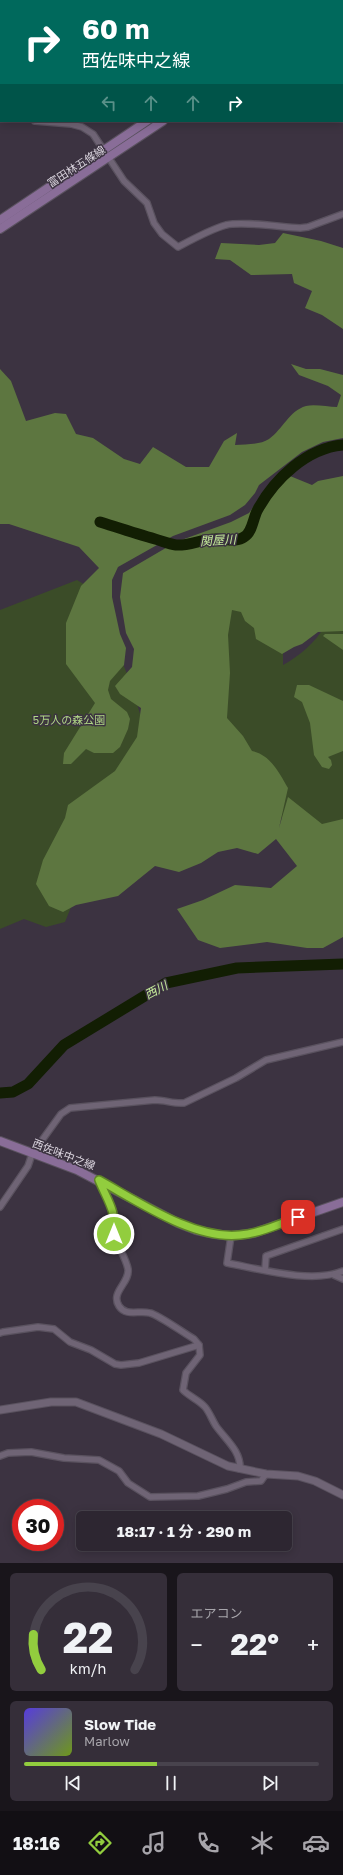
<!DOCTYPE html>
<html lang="ja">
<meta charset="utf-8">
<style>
:root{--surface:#2d2631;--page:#352e39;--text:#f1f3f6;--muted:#a7a5ab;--line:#48434d;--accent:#92cd3e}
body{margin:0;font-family:"Golos Text","Noto Sans JP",sans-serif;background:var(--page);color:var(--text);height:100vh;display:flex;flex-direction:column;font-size:15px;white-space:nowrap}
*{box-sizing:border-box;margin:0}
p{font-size:13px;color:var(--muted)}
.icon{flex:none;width:22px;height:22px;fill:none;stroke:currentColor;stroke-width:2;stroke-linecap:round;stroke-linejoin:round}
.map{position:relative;height:1563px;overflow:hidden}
.drawer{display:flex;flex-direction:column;gap:10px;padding:10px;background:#19151b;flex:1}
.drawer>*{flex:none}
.top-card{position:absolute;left:0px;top:0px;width:343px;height:122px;box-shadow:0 2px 10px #0003,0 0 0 1px var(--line);background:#00695c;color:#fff;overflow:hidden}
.speed{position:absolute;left:12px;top:1499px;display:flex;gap:8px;font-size:20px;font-weight:700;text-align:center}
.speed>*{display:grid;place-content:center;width:52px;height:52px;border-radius:50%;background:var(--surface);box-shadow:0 2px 10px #0003,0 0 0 1px var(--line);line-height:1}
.speed .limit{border:6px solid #d22;background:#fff;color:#111}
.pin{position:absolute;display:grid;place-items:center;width:34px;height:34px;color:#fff;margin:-17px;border-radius:8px;box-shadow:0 2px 6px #0006}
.me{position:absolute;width:44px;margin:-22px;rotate:0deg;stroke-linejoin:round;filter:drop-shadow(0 0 3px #0008)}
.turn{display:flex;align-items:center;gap:14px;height:84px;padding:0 16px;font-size:18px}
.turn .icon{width:52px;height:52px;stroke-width:2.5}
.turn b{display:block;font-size:28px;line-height:34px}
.lanes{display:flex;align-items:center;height:38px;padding:0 16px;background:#0003;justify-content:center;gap:20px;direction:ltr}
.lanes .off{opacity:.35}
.big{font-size:30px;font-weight:700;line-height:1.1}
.drawer .widget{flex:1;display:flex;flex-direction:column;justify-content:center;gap:6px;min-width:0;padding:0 14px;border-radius:6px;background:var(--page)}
.drawer .dial{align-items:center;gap:0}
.dial svg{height:104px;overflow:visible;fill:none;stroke:var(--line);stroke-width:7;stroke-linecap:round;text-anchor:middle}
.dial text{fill:var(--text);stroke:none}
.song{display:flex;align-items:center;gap:12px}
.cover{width:48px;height:48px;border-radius:6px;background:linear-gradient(135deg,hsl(250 70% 55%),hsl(80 70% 35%))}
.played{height:4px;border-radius:2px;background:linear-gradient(90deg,var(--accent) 45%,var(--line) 45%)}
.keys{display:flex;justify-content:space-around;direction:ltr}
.heat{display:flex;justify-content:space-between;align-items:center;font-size:22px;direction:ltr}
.drawer .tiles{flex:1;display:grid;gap:10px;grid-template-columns:1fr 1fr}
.widget:last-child{grid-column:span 2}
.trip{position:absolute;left:76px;top:1511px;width:216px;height:40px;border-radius:6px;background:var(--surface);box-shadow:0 2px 10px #0003,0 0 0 1px var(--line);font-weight:700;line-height:40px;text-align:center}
.tabs{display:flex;height:64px;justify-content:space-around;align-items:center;background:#120f14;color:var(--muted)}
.tabs .icon{width:28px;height:28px}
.tabs .active{color:var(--accent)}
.tabs b{font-size:18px;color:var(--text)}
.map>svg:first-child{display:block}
.green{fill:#3b4c28}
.forest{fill:#5d7640}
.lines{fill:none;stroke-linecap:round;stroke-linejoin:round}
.stream{stroke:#121e03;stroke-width:2}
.river{stroke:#121e03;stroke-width:11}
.minor-casing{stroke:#5a525f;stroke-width:8}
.tertiary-casing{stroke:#5a525f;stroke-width:9}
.secondary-casing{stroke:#5a525f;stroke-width:10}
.minor{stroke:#6f6475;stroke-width:5.5}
.tertiary{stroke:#6f6475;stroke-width:7}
.secondary{stroke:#896d98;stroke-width:8}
.route-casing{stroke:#5f8528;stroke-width:10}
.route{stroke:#92cd3e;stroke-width:7}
.labels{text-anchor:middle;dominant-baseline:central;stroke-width:3;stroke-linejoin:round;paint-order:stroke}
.street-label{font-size:11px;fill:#dbd5df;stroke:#3c3341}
.park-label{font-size:11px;fill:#b0d786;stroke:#3c3341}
.water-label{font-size:12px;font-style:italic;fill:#c5ec9a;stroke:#3c3341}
</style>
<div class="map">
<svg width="343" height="1563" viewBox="0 0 343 1563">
<rect width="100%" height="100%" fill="#3c3341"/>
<g class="green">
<polygon points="77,580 105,597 110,631 131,684 144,727 65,922 46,927 24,919 0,929 0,610"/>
<path d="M 239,600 L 283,651 L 283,665 C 298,657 316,642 324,627 L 343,628 L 343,892 L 286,836 L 276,795 L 222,725 L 227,604 Z"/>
</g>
<g class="forest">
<polygon points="283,233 321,241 343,248 343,329 322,315 305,308 312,291 294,283 292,274 251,275 230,260 215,259 221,243 259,245 275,243"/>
<path d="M 291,364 L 306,369 L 320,369 L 343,375 L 343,438 L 323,442 L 302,452 L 259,485 L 255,493 L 245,505 L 230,515 L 173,536 L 118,567 L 112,580 L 112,597 L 120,634 L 126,648 L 124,665 L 110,681 L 108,690 L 111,699 L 127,712 L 130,719 L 128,729 L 120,747 L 113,753 L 94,753 L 86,749 L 71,764 L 63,764 L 64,753 L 95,703 L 66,664 L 66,623 L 81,586 L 99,568 L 79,547 L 9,524 L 0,524 L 0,369 L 11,381 L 26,421 L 55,413 L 66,414 L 76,434 L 93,438 L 124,459 L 140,464 L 153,447 L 186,467 L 209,467 L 224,441 L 237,433 L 235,445 C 246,444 260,445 269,439 C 283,429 289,411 306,406 C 315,404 328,407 337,407 L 341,395 L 328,386 L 299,375 Z"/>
<path d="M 290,476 L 312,485 L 318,481 L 343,476 L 343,631 L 318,632 L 302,644 L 294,647 L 282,654 L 256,639 L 254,628 L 245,621 L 241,612 L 232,610 L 228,635 L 230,673 L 227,718 L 243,736 L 252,751 C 271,755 279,773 288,788 L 279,828 L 288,797 L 322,824 L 343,819 L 343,937 L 323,948 L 307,948 L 267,942 L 220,948 L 198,940 L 177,909 L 203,900 L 235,885 L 271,888 L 297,866 L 276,839 L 258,854 L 237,848 L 218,852 L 201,863 L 179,872 L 155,866 L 118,896 L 76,905 L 63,912 L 49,906 L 36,884 L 43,860 L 65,818 L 68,805 L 115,771 L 137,737 L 141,708 L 120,694 L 115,686 L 132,667 L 134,649 L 126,633 L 120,597 L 123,573 L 176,542 L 231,522 L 249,513 L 268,486 Z"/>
<polygon points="325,634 343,634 343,650 323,636"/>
<polygon points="297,685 309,685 343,701 343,751 328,757 331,760 332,765 329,769 322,767 314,755 310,723 302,702 294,697"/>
</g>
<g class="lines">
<polyline class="stream" points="291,1 292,0"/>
<g class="river">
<path d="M 100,522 C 119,528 137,534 155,539 C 162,541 169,544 176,545 C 189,546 202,539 215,539 C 224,538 236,543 244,537 C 252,533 253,519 257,511 C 274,479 307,448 343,445"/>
<polyline points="0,1093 13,1092 28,1084 64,1045 166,983 237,968 343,964"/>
</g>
<defs>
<g id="minor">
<polyline points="8,1 10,0"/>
<polyline points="0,5 1,4"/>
<polyline points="0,84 1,86"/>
<path d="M 35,121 L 71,124 L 82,127 L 93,134 L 124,181 L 147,203 L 154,223 L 162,234 L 178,247 C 193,239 209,230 226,225 C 244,221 280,227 300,228 L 308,227 L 343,214"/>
<path d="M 99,1181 C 104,1193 112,1204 115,1217 C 116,1223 113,1230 114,1235 C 118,1247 126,1258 128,1269 C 130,1283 110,1292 119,1306 C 126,1317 139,1310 150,1313 C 159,1315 185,1334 194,1339 L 199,1345 L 200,1355 L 186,1373 L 183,1390 C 190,1397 199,1400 205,1407 C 210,1413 212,1420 216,1426 C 226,1440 241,1451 240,1469"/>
<path d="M 0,1207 L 28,1166 L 32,1154 L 61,1114 L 70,1108 L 155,1100 C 165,1100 174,1104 184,1103 L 236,1078 L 266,1060 L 343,1042"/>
<path d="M 231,1236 L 227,1263 C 260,1269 312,1284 343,1271"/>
<polyline points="265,1270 266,1256 343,1229"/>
<polyline points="334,1275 343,1279"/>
<polyline points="0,1333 3,1332 38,1327 54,1329 70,1342 91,1350 115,1364 121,1365 139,1363 199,1345"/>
<polyline points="0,1456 8,1453 31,1452 64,1458 99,1460 119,1471 128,1483 150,1497 198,1496 227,1489 246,1482 261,1481 266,1474"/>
</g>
<polyline id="tertiary" points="0,1410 51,1402 76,1402 161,1434 228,1466 266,1474 298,1476 315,1481 343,1495"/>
<g id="secondary">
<polyline points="327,1 328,0"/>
<polyline points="342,1 343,0"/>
<polyline points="0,220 147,121"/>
<polyline points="0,229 163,121"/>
<polyline points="0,1141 77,1170 178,1223 196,1230 214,1234 231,1236 254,1233 343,1202"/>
</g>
</defs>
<use href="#minor" class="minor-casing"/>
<use href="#tertiary" class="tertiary-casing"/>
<use href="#secondary" class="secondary-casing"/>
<use href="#minor" class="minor"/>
<use href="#tertiary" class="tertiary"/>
<use href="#secondary" class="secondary"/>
</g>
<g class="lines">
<defs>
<path id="route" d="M 114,1234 C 116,1209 108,1202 99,1180 C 139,1202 194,1240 240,1235 C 260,1233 280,1224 298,1217"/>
</defs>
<use href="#route" class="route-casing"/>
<use href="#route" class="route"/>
</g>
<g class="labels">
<g class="street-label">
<text transform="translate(76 166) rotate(-33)">富田林五條線</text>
<text transform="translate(64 1154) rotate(21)">西佐味中之線</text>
</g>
<g class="park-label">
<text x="69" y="719">5万人の森公園</text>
</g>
<g class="water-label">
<text transform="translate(218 540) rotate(-3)">関屋川</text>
<text transform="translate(156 990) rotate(-28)">西川</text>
</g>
</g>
</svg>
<div class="speed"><div class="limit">30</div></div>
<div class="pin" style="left:298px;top:1217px;background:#d93025"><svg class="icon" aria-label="arrive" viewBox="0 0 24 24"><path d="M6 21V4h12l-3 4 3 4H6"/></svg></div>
<svg class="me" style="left:114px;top:1234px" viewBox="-20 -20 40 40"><circle r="17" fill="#92cd3e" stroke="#fff" stroke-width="3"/><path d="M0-11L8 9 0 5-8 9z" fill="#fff"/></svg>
<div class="trip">18:17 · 1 分 · 290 m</div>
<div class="top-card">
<div class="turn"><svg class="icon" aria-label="right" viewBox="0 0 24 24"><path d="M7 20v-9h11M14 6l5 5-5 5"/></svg><div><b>60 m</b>西佐味中之線</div></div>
<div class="lanes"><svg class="icon off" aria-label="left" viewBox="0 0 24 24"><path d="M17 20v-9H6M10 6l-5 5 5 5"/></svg><svg class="icon off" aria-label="ahead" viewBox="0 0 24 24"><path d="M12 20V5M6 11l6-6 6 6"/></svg><svg class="icon off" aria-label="ahead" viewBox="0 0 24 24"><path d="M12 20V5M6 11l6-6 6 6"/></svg><svg class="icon" aria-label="right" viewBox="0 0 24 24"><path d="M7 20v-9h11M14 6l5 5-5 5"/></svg></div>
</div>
</div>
<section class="drawer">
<div class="tiles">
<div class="widget dial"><svg viewBox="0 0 100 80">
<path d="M14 69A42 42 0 1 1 86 69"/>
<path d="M14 69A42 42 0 0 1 8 42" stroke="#92cd3e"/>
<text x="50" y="56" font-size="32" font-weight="700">22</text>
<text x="50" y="72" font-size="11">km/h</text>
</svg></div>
<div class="widget"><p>エアコン</p>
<div class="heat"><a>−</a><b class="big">22°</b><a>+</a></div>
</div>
<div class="widget">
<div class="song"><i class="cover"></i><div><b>Slow Tide</b><p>Marlow</p></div></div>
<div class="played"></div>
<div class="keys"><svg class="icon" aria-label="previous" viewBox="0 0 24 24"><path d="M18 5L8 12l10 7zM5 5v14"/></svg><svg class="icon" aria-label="pause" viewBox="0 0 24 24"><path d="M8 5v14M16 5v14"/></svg><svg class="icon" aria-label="next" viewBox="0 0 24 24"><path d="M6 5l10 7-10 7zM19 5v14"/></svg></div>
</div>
</div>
</section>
<nav class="tabs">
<b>18:16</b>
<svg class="icon active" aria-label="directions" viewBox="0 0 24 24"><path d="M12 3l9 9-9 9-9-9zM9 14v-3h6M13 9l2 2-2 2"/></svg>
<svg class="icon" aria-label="music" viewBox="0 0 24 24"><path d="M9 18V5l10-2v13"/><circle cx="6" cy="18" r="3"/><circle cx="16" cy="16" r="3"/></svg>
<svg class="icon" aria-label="phone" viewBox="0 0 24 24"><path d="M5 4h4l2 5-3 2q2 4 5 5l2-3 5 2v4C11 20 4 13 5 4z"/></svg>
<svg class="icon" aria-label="climate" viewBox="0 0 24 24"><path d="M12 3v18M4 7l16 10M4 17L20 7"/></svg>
<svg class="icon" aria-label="car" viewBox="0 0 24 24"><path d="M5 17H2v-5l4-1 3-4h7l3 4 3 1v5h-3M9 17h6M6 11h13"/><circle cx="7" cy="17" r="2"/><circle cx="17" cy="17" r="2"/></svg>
</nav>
